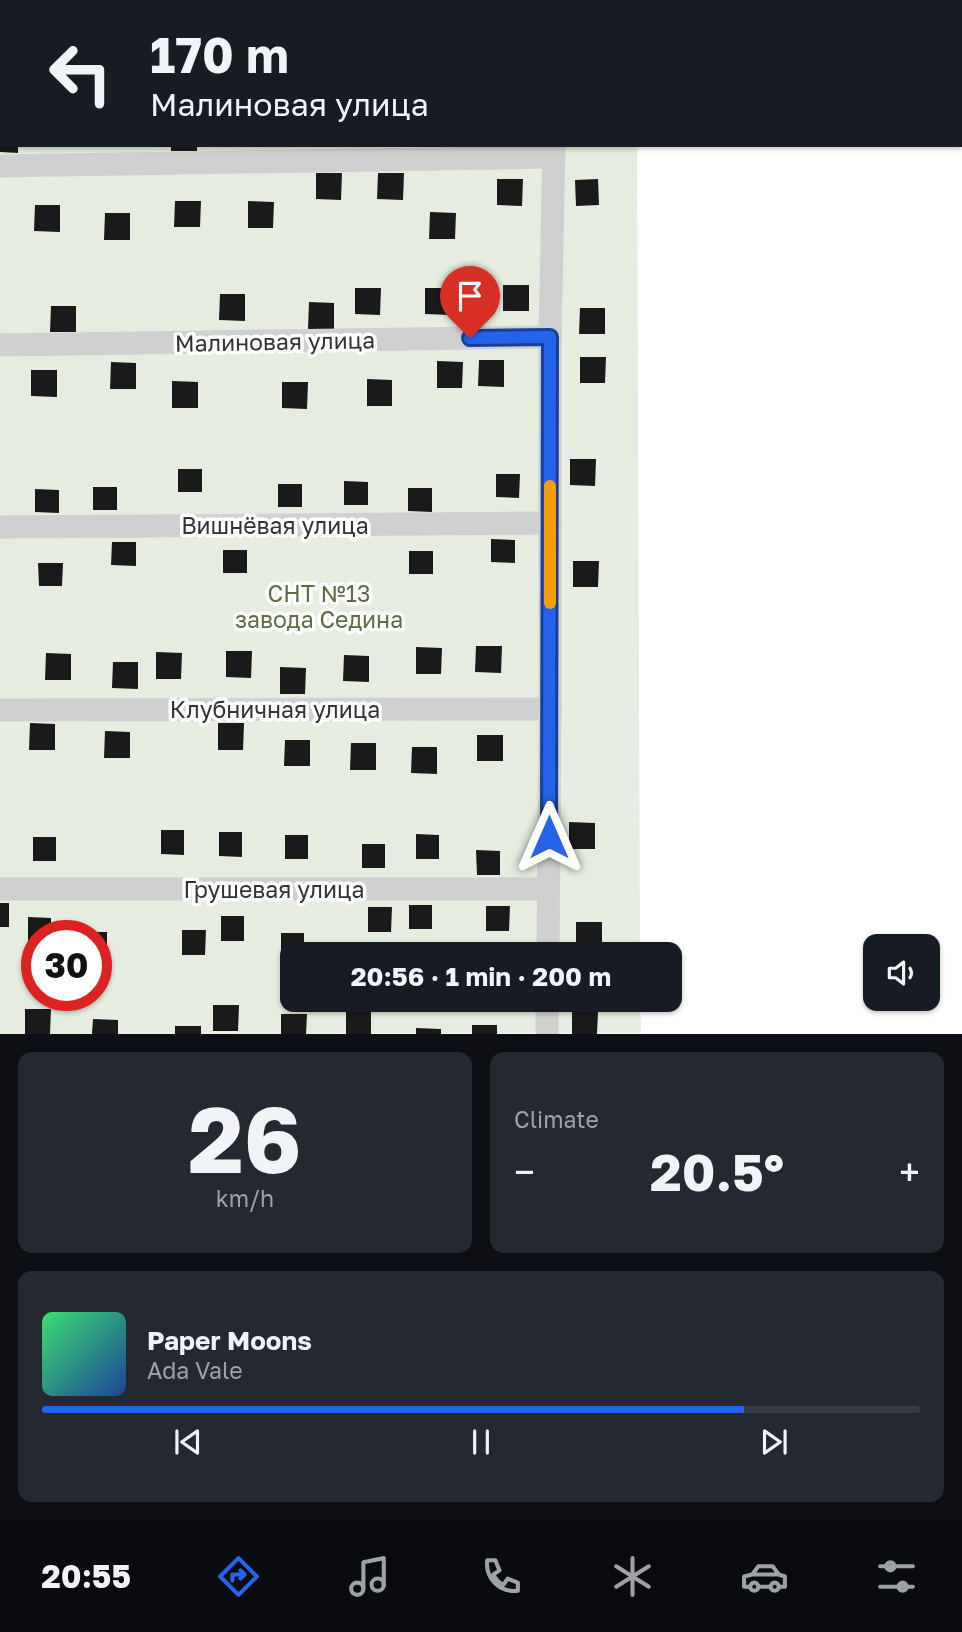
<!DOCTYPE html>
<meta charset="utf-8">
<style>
:root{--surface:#171b24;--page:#242831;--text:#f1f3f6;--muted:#9ea1a6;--line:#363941;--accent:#2563eb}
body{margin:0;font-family:"Golos Text",sans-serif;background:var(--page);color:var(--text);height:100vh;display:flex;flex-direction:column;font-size:26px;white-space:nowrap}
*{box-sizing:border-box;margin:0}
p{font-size:23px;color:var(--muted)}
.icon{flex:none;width:38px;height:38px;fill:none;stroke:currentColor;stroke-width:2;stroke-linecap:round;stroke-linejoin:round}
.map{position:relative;height:1034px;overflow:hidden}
.panel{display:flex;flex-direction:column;gap:18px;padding:18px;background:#0d0f14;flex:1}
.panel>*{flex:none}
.hud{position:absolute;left:0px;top:0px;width:962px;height:147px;box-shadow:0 2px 5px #0004;background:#171b24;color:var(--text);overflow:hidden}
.buttons{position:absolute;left:863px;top:934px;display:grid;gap:14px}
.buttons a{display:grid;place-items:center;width:77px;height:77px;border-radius:14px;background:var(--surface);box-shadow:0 2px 5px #0004;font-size:35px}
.speed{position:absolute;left:21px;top:920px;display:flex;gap:14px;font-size:35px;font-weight:700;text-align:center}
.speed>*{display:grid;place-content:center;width:91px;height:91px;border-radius:50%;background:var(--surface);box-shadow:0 2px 5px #0004;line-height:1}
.speed .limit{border:10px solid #d22;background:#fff;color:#111}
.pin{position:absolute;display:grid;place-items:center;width:60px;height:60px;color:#fff;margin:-72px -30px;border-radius:50% 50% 50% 0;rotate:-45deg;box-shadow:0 0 7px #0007}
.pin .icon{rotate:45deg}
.me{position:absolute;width:77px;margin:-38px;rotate:0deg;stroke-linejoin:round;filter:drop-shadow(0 0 5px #0008)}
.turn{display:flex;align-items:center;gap:24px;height:147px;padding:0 35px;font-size:32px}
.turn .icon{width:91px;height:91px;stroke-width:2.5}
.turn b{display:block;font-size:49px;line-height:60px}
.big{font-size:52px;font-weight:700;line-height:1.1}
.panel .card{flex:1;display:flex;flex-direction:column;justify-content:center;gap:10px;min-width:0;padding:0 24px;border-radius:14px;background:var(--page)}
.panel .dial{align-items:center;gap:0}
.dial b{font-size:91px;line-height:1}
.song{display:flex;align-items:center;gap:21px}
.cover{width:84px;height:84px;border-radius:10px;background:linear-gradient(135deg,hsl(140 70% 55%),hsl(220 70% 35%))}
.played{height:7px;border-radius:4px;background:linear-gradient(90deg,var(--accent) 80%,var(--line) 80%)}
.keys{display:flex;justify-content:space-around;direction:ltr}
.heat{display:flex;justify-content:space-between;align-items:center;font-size:38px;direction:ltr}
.panel .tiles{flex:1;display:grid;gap:18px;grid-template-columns:1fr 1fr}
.card:last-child{grid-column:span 2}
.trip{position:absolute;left:280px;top:942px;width:402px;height:70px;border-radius:14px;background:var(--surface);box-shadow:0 2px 5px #0004;font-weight:700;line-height:70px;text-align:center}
.tabs{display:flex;height:112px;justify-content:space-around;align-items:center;background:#090b0e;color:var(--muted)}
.tabs .icon{width:49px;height:49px}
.tabs .active{color:var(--accent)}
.tabs b{font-size:32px;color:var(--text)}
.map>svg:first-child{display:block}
.garden{fill:#e6ecdf;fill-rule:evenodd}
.building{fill:#1a1a1a}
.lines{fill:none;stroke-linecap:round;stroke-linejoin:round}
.street{stroke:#d0d0d0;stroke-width:23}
.route-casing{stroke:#184099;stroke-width:18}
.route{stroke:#2563eb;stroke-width:12}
.slow{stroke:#f59e0b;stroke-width:12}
.labels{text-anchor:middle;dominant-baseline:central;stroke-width:7;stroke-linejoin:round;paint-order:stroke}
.street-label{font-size:23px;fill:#333;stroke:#fff}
.park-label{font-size:23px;fill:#56703f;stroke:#fff}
</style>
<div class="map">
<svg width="962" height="1034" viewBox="0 0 962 1034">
<rect width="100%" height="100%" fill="#fff"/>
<path class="garden" d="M 0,0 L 636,0 L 636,2 L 2,2 L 2,145 L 637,145 L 640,954 L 292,954 L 292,999 L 640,999 L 641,1033 L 0,1034 ZM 37,936 L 96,936 L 96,996 L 37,996 Z"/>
<g class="building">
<polygon points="0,145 18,145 18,153 0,152"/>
<rect x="171" y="145" width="26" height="6"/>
<polygon points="316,173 342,173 341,200 316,199"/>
<polygon points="378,173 404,173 403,200 377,199"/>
<polygon points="497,179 523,179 522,206 497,205"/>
<polygon points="598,179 599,205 576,206 575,180"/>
<polygon points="175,201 201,201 200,227 174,227"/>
<polygon points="248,201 274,202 273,228 248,228"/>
<polygon points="35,205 60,205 60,232 34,231"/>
<polygon points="430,212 456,213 455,239 429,239"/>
<polygon points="105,213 130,213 130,240 104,240"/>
<rect x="503" y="285" width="26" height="26"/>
<polygon points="355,288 381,288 380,315 355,314"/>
<polygon points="425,288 451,288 450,315 425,314"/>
<polygon points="220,294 245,294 245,321 219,320"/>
<polygon points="309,302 334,303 334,329 308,329"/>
<polygon points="51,306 76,306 76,332 50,332"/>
<polygon points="580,308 605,308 605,334 579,334"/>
<polygon points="580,357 606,357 605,383 580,383"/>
<polygon points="479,360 504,360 504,387 478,386"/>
<polygon points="437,361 463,362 462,388 437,388"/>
<polygon points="111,362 136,363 136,389 110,389"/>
<polygon points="31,370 57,370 57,397 31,396"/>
<polygon points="367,379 392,380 392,406 367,406"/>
<polygon points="172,381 198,382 198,408 172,408"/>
<polygon points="282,382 308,382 307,409 282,408"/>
<polygon points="570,459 596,459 595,486 570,485"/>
<rect x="178" y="469" width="24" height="23"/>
<polygon points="496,474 520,474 519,498 496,497"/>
<polygon points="344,481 368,482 368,505 344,505"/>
<rect x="278" y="484" width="24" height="23"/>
<rect x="93" y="487" width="24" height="23"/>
<polygon points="408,488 432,488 432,512 408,511"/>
<polygon points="35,489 59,490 59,513 35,512"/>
<polygon points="491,539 515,540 515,563 491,562"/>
<polygon points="112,542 136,542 136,566 111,565"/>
<rect x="223" y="550" width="24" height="23"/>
<rect x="409" y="551" width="24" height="23"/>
<polygon points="573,561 599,561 598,587 573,587"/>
<polygon points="38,563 63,563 62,586 39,586"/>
<polygon points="476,646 502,646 501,673 475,672"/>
<polygon points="416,647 442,648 441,674 416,674"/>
<polygon points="226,651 252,651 251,678 226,677"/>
<polygon points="156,652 182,653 181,679 156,679"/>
<polygon points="46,653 71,654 71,680 45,680"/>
<polygon points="344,655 369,656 369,682 343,681"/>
<polygon points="113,662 138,662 138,689 112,688"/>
<polygon points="280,667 306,668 305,694 280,694"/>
<polygon points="30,723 55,724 55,750 29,750"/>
<polygon points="218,723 244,723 243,750 218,750"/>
<polygon points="105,731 130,732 130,758 104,758"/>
<rect x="477" y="735" width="26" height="26"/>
<polygon points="285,740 310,740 310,766 284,766"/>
<polygon points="351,743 376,743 376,770 350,770"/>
<polygon points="412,747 437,747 437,774 411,773"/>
<polygon points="569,822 595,823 595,849 569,849"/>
<polygon points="161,830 184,830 184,855 161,854"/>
<polygon points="219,832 242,832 242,857 219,856"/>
<polygon points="416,834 439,835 439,859 416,859"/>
<rect x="285" y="835" width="23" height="24"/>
<rect x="33" y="837" width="23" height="24"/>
<rect x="362" y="844" width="23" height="24"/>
<polygon points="476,850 500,851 500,875 477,875"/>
<rect x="0" y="903" width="9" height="24"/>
<rect x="409" y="905" width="23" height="24"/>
<polygon points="486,906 510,906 509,931 486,931"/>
<polygon points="368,907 392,907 391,932 368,932"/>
<rect x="221" y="916" width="23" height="25"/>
<polygon points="28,917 51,918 51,936 37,936 37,942 28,942"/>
<polygon points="576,922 602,922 602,949 576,948"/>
<polygon points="182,930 206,930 205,955 182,955"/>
<polygon points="84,932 107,932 107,957 96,957 96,936 84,936"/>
<polygon points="281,933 304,933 304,954 292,954 292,958 281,958"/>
<polygon points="213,1005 239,1005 238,1031 213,1031"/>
<polygon points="25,1009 51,1009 50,1034 25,1034"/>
<polygon points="346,1011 371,1012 371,1034 346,1034"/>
<polygon points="572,1012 598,1012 597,1034 572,1034"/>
<polygon points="281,1014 307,1014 306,1034 281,1034"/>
<polygon points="93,1019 118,1020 118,1034 92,1034"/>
<rect x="472" y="1025" width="25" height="9"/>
<rect x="175" y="1026" width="26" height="8"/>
<polygon points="416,1028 441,1029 441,1034 416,1034"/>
</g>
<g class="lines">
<g class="street">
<polyline points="560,2 560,0"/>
<polyline points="0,166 554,157"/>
<polyline points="0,345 550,337"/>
<polyline points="0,527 550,523"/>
<polyline points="0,710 550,709"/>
<polyline points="0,889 548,889"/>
<polyline points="548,954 550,709 550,337 554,145"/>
<polyline points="547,1034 547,999"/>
</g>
</g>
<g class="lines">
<defs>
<polyline id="route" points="470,338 550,337 549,837"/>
</defs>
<use href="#route" class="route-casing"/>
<use href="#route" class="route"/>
<polyline class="slow" points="550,603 550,486"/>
</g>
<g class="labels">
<g class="street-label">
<text transform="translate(275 341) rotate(-1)">Малиновая улица</text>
<text x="275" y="525">Вишнёвая улица</text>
<text x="275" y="709">Клубничная улица</text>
<text x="274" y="889">Грушевая улица</text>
</g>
<g class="park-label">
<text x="319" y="593">СНТ №13<tspan x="319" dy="26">завода Седина</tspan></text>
</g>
</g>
</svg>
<div class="buttons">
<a><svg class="icon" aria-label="sound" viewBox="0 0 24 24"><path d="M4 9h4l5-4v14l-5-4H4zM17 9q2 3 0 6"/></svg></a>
</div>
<div class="speed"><div class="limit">30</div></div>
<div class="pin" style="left:470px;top:338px;background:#d93025"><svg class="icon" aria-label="arrive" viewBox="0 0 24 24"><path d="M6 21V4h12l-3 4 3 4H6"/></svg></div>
<svg class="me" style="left:549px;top:837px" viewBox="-20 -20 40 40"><path d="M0-17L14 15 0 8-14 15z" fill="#2563eb" stroke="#fff" stroke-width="4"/></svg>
<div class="trip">20:56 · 1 min · 200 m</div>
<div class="hud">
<div class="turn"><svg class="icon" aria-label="left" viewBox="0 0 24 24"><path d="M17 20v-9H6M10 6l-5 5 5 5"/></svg><div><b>170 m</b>Малиновая улица</div></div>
</div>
</div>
<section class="panel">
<div class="tiles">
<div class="card dial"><b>26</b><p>km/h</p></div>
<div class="card"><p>Climate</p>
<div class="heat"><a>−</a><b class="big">20.5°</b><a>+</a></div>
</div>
<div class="card">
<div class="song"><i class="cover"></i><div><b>Paper Moons</b><p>Ada Vale</p></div></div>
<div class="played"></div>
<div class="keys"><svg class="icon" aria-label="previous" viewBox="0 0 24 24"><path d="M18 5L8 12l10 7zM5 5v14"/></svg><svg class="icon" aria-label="pause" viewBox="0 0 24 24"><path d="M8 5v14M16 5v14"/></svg><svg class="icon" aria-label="next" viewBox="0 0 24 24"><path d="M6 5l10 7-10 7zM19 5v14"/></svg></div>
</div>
</div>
</section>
<nav class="tabs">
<b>20:55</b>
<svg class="icon active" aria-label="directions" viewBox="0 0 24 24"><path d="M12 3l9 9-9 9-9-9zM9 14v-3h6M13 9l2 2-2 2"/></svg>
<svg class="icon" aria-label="music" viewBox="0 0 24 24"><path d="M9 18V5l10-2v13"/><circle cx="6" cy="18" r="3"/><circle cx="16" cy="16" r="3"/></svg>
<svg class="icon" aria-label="phone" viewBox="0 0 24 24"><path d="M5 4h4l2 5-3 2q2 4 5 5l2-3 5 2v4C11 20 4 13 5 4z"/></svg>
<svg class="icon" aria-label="climate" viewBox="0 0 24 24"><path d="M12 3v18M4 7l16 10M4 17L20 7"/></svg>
<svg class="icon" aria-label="car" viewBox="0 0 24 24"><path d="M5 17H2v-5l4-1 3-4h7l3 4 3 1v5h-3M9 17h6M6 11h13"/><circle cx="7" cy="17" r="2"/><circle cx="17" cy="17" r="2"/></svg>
<svg class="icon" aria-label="filters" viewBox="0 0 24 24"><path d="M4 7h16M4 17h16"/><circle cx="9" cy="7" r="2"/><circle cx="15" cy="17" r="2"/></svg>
</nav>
